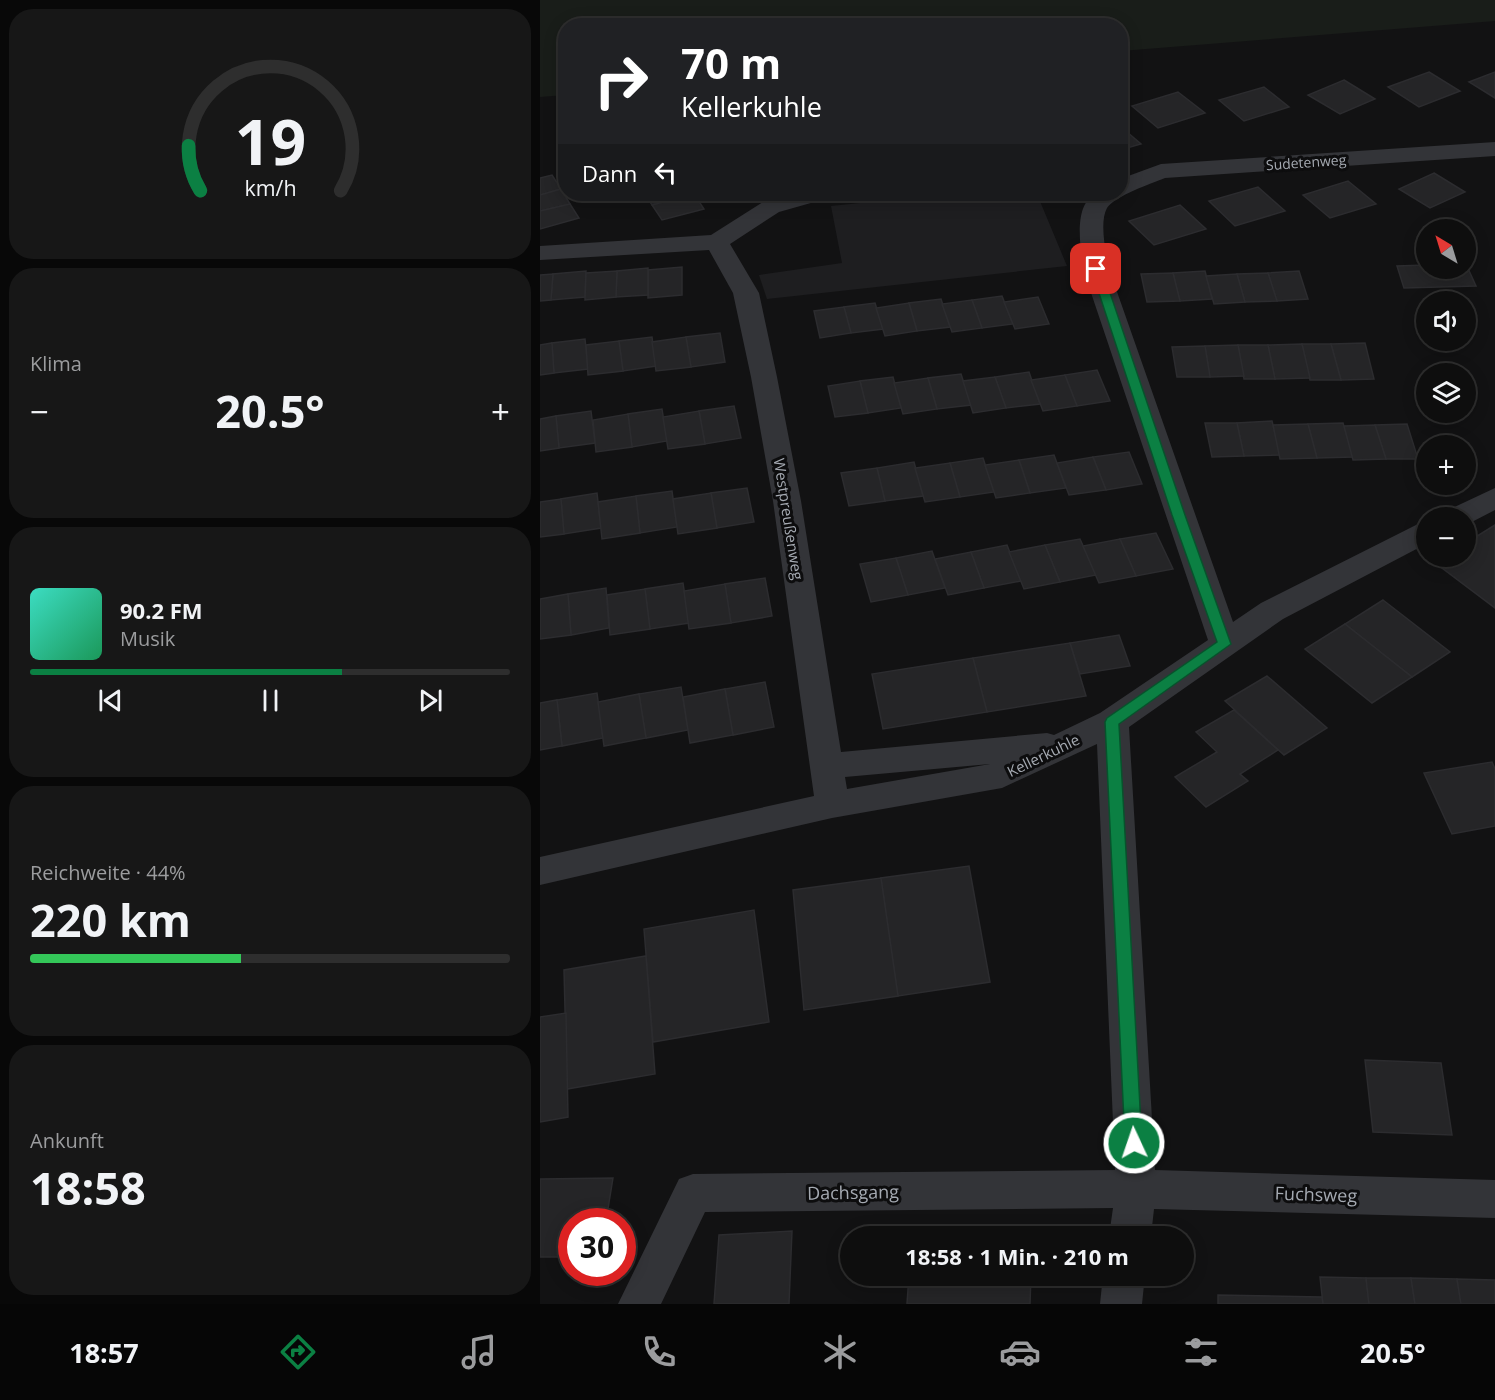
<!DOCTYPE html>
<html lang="de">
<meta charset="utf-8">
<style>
:root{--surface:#0e0e0e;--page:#171717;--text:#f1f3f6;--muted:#9b9c9e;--line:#2e2e2e;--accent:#0b8043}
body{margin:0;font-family:"Open Sans",sans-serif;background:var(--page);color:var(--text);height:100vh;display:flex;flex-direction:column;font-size:22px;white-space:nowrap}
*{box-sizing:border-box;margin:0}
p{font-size:20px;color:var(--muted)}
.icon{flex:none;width:33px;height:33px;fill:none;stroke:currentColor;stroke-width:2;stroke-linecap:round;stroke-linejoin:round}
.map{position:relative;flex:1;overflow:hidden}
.side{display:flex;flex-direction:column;gap:9px;padding:9px;background:#080808;width:540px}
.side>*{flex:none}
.hud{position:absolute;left:18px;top:18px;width:570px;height:183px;border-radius:24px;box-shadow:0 3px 15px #0003,0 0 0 2px var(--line);background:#202124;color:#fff;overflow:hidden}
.needle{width:39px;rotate:322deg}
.tools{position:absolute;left:876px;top:219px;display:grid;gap:12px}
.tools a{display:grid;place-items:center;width:60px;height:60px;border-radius:50%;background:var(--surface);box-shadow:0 3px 15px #0003,0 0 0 2px var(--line);font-size:30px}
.speed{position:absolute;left:18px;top:1208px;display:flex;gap:12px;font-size:30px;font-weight:700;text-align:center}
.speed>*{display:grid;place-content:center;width:78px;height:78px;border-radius:50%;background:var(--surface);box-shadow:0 3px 15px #0003,0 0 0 2px var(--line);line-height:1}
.speed .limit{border:9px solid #d22;background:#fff;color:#111}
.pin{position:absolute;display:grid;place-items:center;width:51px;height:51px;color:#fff;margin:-26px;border-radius:12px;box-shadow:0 3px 9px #0006}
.me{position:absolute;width:66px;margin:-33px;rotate:357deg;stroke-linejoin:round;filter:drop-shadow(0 0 4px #0008)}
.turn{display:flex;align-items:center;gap:21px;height:126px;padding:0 24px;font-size:27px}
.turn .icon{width:78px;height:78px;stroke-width:2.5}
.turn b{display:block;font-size:42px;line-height:51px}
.then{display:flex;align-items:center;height:57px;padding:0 24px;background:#0003;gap:12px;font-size:22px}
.big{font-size:45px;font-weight:700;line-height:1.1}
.side .card{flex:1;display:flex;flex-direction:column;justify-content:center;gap:9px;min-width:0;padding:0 21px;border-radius:24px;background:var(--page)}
.side .dial{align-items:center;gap:0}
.dial svg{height:156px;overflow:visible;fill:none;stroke:var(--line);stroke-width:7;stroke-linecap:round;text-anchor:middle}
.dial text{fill:var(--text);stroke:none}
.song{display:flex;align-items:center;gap:18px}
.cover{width:72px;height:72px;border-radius:9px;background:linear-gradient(135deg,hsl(170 70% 55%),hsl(150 70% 35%))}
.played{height:6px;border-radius:3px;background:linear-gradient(90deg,var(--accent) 65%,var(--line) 65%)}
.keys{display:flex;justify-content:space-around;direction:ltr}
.heat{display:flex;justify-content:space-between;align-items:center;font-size:33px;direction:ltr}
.charge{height:9px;border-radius:4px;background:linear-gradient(90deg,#34c759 44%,var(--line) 0)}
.trip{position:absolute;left:300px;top:1226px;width:354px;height:60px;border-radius:30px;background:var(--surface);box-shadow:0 3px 15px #0003,0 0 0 2px var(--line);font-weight:700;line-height:60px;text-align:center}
.dock{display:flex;height:96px;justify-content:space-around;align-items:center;background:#060606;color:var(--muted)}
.dock .icon{width:42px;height:42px}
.dock .active{color:var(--accent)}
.dock b{font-size:27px;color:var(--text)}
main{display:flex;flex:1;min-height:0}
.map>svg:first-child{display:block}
.built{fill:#1e1e20}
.green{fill:#191d19}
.building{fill:#252527;stroke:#2c2c2f;stroke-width:1.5}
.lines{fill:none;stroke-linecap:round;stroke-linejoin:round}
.minor{fill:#333438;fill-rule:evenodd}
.route{fill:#0b8043;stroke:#07532c;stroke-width:1.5}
.labels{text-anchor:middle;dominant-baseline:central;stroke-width:6;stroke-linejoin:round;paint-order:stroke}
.far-street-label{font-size:14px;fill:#a5aab2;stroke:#0d0d0e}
.street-label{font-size:15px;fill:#a5aab2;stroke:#0d0d0e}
.near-street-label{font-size:18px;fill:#a5aab2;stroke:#0d0d0e}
</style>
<main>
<section class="side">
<div class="card dial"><svg viewBox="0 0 100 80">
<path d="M14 69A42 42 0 1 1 86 69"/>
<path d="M14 69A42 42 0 0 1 8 46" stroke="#0b8043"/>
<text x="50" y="56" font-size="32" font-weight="700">19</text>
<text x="50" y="72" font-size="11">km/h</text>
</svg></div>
<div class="card"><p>Klima</p>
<div class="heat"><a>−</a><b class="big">20.5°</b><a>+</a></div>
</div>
<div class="card">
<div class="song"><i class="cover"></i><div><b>90.2 FM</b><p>Musik</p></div></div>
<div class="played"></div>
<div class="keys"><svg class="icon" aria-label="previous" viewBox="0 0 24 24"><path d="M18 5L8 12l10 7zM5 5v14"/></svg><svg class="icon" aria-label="pause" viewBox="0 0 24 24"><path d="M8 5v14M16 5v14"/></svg><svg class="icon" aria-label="next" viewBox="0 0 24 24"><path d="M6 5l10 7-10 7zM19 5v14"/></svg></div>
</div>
<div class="card"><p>Reichweite · 44%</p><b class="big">220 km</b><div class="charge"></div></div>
<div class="card"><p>Ankunft</p><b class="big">18:58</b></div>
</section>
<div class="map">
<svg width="955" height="1304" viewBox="0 0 955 1304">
<rect width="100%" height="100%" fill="#121213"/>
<polygon class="built" points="407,194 497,194 527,266 227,299 219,275 302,263 291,206"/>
<polygon class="green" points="0,0 955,0 955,21 581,51 580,26 26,26 25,95 0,97"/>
<g class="building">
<polygon points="889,72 920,91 879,107 848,87"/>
<polygon points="955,72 955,98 929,82"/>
<polygon points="804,80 835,99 800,114 768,95"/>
<polygon points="724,87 749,107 704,121 679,100"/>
<polygon points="638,92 665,113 618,128 592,106"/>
<polygon points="580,126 601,144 580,150"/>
<polygon points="894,173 925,192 890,208 859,189"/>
<polygon points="12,175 21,189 0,195 0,178"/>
<polygon points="808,181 836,204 790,218 763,195"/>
<polygon points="718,187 745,211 695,226 669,201"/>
<polygon points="21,189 30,204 0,211 0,195"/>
<polygon points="105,194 154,194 112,205"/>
<polygon points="154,194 164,209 122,220 112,205"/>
<polygon points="30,204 39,218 0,229 0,211"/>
<polygon points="640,205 666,229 614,245 589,221"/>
<polygon points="926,264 936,286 864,288 857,266 886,265 886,268 926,268"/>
<polygon points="142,267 142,295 108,298 108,270"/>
<polygon points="108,268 108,295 76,297 77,271"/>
<polygon points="46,271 45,297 11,300 13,274"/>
<polygon points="77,271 76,297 45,300 46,273"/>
<polygon points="665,271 672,299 640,301 633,273"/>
<polygon points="759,271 768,299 737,301 728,273"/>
<polygon points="633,273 640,301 607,302 601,274"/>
<polygon points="728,273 737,301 705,302 697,274"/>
<polygon points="13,274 11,300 0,301 0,275"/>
<polygon points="697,274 705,302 674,304 666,276"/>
<polygon points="462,296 473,324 442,328 432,300"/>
<polygon points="498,297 509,324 475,329 464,302"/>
<polygon points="401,299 410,327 377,331 369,303"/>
<polygon points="432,300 442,328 412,332 402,304"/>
<polygon points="335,303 343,329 311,333 304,307"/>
<polygon points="369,303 377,331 345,336 336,308"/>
<polygon points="304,307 311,333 280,338 274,311"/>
<polygon points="180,333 185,362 151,367 146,337"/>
<polygon points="112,337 116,366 83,371 79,341"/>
<polygon points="146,337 151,367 116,371 112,342"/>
<polygon points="45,339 48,369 14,373 12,343"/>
<polygon points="79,341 83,371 48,375 46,345"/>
<polygon points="12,343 14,373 0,375 0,345"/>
<polygon points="825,343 834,379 801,380 791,344"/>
<polygon points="762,344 791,344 801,380 770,380"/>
<polygon points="762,344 770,378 735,379 728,345"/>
<polygon points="698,345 728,345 735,379 704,379"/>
<polygon points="698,345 704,376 670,377 665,346"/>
<polygon points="665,346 670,377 637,377 632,347"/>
<polygon points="557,370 570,401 537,406 525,375"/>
<polygon points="489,372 500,404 466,408 455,377"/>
<polygon points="421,374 431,405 397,409 388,378"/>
<polygon points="525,375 537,406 503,411 491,380"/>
<polygon points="353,377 361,408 328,413 320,381"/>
<polygon points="455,377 466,408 433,413 423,381"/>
<polygon points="388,378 397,409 363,414 354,383"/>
<polygon points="320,381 328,413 295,417 288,386"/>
<polygon points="194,406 201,438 165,444 159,411"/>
<polygon points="122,409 127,441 92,447 88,414"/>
<polygon points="51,411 55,443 19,448 16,416"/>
<polygon points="159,411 165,444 128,449 123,417"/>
<polygon points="88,414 92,447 56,452 53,420"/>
<polygon points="16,416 19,448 0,451 0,419"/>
<polygon points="732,421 740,455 704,456 697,423"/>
<polygon points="665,423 697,423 704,456 672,457"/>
<polygon points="803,423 813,457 777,458 768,424"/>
<polygon points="768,424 777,458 740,459 733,425"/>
<polygon points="867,424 878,459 846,459 835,425"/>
<polygon points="835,425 846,459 813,460 804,426"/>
<polygon points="589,452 602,484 566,490 553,457"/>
<polygon points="514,455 526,488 490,493 479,460"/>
<polygon points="553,457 566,490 529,495 517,463"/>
<polygon points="443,458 454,492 420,497 410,463"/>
<polygon points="479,460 490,493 456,498 445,465"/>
<polygon points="374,462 383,496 345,501 337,468"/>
<polygon points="410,463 420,497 385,502 375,468"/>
<polygon points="337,468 345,501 309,506 301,473"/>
<polygon points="207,488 214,522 177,528 171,493"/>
<polygon points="132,491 137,527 100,533 96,496"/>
<polygon points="57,493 61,528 24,534 21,499"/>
<polygon points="171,493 177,528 138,534 133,499"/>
<polygon points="96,496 100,533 62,539 58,502"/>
<polygon points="21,499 24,534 0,537 0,502"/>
<polygon points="955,525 955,608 894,562 903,556 926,556 926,543"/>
<polygon points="616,533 633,569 596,576 580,539"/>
<polygon points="540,539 556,575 520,582 505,545"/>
<polygon points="580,539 596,576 559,583 543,546"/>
<polygon points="467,545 481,581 444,588 431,552"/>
<polygon points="505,545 520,582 484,589 469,552"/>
<polygon points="392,551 405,588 368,595 356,558"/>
<polygon points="431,552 444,588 408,595 395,559"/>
<polygon points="356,558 368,595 331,602 320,564"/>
<polygon points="225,578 232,616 191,623 185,584"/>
<polygon points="143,583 149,623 110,629 105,589"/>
<polygon points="185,584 191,623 149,629 144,591"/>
<polygon points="66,588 69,628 31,635 28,594"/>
<polygon points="105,589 110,629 70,635 67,595"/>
<polygon points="28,594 31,635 0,639 0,599"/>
<polygon points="843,600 910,652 872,677 805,624"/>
<polygon points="805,624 872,677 832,703 765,649"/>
<polygon points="579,635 590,666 540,674 530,643"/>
<polygon points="530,643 546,696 447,712 433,658"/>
<polygon points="433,658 447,712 343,729 332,674"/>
<polygon points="727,676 787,728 744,755 685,701"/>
<polygon points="225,682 234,727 193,735 185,689"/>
<polygon points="141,687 148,730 106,738 99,694"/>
<polygon points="185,689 193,735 150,743 143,697"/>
<polygon points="57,693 63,738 22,746 17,700"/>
<polygon points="99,694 106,738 64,746 58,702"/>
<polygon points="17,700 22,746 0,750 0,703"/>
<polygon points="694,710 738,750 700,774 708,781 666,807 635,777 677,752 656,732"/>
<polygon points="952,762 955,769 955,826 912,834 884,773"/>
<polygon points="429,866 450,982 358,996 341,878"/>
<polygon points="341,878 358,996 264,1010 253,890"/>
<polygon points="214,910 229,1022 113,1042 104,929"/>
<polygon points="106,956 115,1074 27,1089 24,970"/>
<polygon points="26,1013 28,1117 0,1122 0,1017"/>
<polygon points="825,1060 901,1063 912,1135 833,1132"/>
<polygon points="73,1178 66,1221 32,1221 32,1257 0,1257 0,1179"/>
<polygon points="252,1231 249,1304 174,1304 179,1235"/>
<polygon points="369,1275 491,1275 490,1304 367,1304"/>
<polygon points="780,1277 826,1278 829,1304 783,1304"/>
<polygon points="826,1278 871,1278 875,1304 829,1304"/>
<polygon points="871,1278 917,1279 921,1304 875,1304"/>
<polygon points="917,1279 955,1280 955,1304 921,1304"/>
<polygon points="678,1295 782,1297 783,1304 678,1304"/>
</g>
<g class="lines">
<g class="minor">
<path d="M 955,142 L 955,156 L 625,178 C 610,184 575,196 567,208 C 559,222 566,254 569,269 L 693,622 L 721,603 L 876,525 L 886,522 L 886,544 L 743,619 L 589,727 L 615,1170 L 955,1180 L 955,1218 L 614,1209 L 611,1236 L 569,1236 L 573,1208 L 165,1212 L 121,1304 L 78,1304 L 139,1179 L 153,1174 L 575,1170 L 557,744 L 462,788 L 292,818 L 0,885 L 0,857 L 274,796 L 233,501 L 211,377 L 193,293 L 169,250 L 0,260 L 0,246 L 171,235 L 223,202 L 252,194 L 289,194 L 285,199 L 239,212 L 190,244 L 219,293 L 237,377 L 261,501 L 301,752 L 507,733 L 514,735 L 560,713 L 668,640 L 543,269 C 541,250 532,202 557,194 C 563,192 574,194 580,194 L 580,179 L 621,164 ZM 450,764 L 307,789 L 305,777 Z"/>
<polygon points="955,488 955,510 926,525 926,518 902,518 906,511"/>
<polygon points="563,1275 605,1275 602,1304 560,1304"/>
</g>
</g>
<polygon class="route" points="556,266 562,269 645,515 691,644 579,724 602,1143 600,1148 594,1151 588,1148 585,1143 565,722 567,718 677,642 632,515 551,269"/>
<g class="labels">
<g class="far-street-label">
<text transform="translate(766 162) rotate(-4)">Sudetenweg</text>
</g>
<g class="street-label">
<text transform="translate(249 519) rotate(81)">Westpreußenweg</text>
<text transform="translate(503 755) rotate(-26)">Kellerkuhle</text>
</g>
<g class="near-street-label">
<text transform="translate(313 1192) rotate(-1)">Dachsgang</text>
<text transform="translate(776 1194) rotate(2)">Fuchsweg</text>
</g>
</g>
</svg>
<div class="tools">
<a><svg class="needle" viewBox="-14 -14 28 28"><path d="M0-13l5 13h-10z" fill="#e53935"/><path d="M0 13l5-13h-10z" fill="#9b9c9e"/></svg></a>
<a><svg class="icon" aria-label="sound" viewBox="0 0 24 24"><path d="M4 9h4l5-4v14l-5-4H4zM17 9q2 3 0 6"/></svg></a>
<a><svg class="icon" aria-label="layers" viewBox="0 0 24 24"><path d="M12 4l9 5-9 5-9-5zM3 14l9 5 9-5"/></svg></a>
<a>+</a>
<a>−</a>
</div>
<div class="speed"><div class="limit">30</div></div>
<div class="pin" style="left:556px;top:269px;background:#d93025"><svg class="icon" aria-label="arrive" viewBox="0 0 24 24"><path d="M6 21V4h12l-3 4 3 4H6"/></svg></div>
<svg class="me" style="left:594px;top:1143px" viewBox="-20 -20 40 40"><circle r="17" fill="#0b8043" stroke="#fff" stroke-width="3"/><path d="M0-11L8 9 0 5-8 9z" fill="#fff"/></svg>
<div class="trip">18:58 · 1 Min. · 210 m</div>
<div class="hud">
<div class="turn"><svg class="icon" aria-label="right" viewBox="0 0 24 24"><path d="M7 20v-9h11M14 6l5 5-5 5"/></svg><div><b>70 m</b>Kellerkuhle</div></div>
<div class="then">Dann<svg class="icon" aria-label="left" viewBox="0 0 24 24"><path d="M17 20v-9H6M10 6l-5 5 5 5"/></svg></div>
</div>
</div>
</main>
<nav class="dock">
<b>18:57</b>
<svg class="icon active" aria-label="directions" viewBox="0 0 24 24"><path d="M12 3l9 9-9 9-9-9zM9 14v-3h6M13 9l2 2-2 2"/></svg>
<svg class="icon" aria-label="music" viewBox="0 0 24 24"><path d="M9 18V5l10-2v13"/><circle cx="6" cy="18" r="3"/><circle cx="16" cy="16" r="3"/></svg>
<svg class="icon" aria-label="phone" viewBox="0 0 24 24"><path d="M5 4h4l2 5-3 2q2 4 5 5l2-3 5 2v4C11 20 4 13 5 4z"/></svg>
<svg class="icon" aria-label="climate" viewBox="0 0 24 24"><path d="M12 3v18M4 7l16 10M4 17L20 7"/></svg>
<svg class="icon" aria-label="car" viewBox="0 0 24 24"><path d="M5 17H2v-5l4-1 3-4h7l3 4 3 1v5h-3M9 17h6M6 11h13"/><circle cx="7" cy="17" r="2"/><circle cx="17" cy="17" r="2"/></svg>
<svg class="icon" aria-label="filters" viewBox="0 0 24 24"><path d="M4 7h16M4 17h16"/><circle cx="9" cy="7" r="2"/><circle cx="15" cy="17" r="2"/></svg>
<b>20.5°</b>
</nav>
